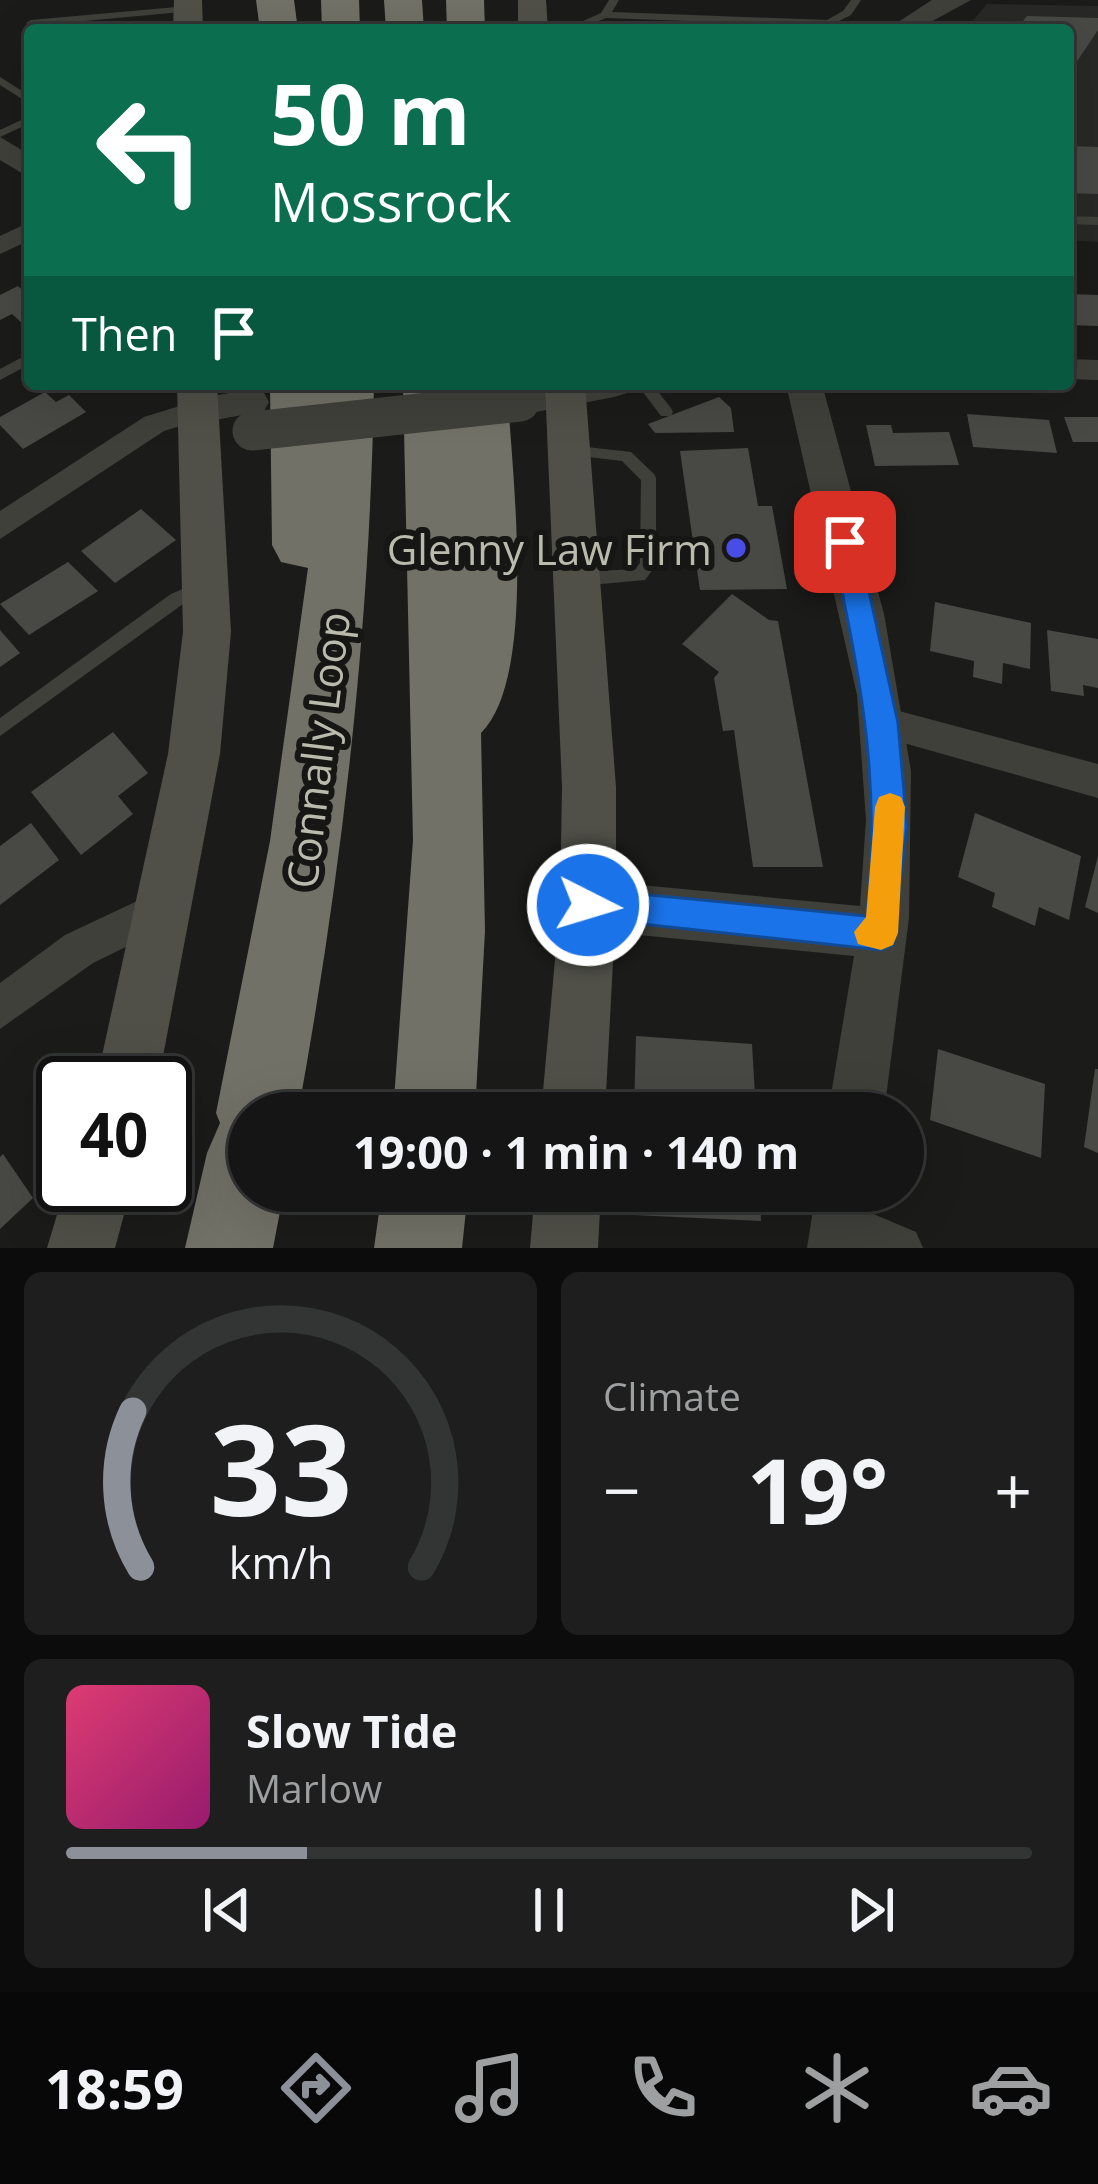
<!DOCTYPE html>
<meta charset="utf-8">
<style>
:root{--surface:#141514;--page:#1d1e1d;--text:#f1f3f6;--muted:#9d9fa0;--line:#333434;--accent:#8c9099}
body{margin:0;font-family:"Open Sans",sans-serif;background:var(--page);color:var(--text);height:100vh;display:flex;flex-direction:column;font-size:45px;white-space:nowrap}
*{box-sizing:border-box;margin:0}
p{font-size:39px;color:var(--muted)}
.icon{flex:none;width:66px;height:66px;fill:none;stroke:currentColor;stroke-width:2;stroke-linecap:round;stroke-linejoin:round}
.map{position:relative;height:1248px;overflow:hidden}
.details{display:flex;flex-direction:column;gap:24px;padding:24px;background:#0b0c0b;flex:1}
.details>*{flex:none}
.guide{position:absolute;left:24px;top:24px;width:1050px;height:366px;border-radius:12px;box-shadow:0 12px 48px #0002,0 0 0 3px var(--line);background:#0b6e4f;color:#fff;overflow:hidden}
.speed{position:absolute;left:36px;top:1056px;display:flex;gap:24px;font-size:60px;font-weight:700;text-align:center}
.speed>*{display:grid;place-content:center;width:156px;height:156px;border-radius:50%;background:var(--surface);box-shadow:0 12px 48px #0002,0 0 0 3px var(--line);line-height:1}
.speed .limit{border:6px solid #111;border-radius:18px;background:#fff;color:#111}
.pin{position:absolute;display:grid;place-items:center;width:102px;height:102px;color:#fff;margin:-51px;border-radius:24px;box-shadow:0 6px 18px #0006}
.me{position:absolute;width:132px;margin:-66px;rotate:95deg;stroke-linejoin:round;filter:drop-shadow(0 0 9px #0008)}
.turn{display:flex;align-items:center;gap:42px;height:252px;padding:0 48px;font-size:54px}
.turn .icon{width:156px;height:156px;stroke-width:2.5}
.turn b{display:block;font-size:84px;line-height:102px}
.then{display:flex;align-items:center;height:114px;padding:0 48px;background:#0003;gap:24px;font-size:45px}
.big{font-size:90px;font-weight:700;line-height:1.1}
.details .card{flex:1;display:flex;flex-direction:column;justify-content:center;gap:18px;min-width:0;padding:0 42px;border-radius:18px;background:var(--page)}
.details .dial{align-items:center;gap:0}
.dial svg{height:312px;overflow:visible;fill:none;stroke:var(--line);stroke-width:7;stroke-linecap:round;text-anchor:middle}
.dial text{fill:var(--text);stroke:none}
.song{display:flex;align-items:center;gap:36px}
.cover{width:144px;height:144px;border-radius:18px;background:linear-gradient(135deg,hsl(340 70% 55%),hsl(320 70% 35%))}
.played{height:12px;border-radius:6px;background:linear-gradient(90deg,var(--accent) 25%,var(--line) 25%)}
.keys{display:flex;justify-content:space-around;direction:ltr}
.heat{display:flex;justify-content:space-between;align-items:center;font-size:66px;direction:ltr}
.details .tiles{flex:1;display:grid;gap:24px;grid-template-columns:1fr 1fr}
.card:last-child{grid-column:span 2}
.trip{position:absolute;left:228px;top:1092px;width:696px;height:120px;border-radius:60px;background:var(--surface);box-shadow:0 12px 48px #0002,0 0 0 3px var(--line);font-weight:700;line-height:120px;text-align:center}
.tabs{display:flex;height:192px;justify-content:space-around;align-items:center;background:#080808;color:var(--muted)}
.tabs .icon{width:84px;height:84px}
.tabs .current{color:var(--accent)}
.tabs b{font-size:54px;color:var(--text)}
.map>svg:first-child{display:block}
.built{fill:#282926}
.building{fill:#484944}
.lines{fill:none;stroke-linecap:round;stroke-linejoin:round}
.service{fill:#40403b;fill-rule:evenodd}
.minor{fill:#40403b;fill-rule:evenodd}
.tertiary{fill:#40403b;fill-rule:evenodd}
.secondary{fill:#505049;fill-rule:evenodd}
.motorway{fill:#717167;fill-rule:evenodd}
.tertiary-bridge{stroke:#40403b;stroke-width:39}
.route{fill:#1a73e8;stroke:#114b97;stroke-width:3}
.slow{fill:#f59e0b}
.poi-dot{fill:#484de6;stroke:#161715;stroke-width:4.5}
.labels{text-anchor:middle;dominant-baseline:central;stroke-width:12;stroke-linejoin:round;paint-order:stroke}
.poi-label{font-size:42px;fill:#babaad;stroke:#161715;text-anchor:end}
.street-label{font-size:42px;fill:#babaad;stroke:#161715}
</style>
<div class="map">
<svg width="1098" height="1248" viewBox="0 0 1098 1248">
<rect width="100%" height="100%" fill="#1b1c1a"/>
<polygon class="built" points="987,4 1098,6 1098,242 1068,240 1068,30 965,30"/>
<g class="building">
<polygon points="1027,16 1098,18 1098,30 1068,75 1068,30 1016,30"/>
<polygon points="1068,146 1098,147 1098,194 1068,193"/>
<polygon points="18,286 30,297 30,322 24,325 12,314 0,320 0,295"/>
<polygon points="1068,294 1098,295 1098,326 1068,325"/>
<polygon points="45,392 56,402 69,395 86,412 23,449 0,425 0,417"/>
<polygon points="719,397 731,408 734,432 655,433 648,424"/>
<polygon points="967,414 1049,420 1057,453 973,447"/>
<polygon points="1064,417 1098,417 1098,442 1073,442"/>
<polygon points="866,425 891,425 893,433 949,432 959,465 875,466"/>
<polygon points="748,448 758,506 772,506 787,589 700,590 680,451"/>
<polygon points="141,509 176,540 115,583 81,551"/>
<polygon points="68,562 98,591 29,635 0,604"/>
<polygon points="732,594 769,620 778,621 823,867 753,867 734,730 723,731 714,678 719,672 682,644"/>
<polygon points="935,602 1031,623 1030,669 1003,663 1002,684 973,677 974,661 930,651"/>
<polygon points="0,630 20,653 0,667"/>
<polygon points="1047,630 1098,639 1098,688 1083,685 1084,696 1051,691"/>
<polygon points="113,732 148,773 118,796 133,814 81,855 31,792"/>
<polygon points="975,813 1081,856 1069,920 1039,907 1035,926 992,907 995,893 958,877"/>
<polygon points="31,823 59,860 0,905 0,846"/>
<polygon points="1098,856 1098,913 1085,907"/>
<polygon points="636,1036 752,1044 756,1113 634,1113"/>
<polygon points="938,1049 1045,1084 1041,1158 930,1120"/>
<polygon points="1095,1069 1098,1069 1098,1153 1084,1147"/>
<polygon points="3,1154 33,1198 0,1229 0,1157"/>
<polygon points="633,1191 760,1191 761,1221 633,1215"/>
</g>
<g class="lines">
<g class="service">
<polygon points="609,0 619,0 612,12 827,20 843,11 851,0 861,0 851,15 829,26 606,18 577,30 563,30 601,13"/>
<polygon points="188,6 193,9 192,11 31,26 26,23 31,20"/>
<polygon points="0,77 30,96 30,104 0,85"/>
<polygon points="30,116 30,123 0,137 0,130"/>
<polygon points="1068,216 1098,217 1098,225 1068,224"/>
<polygon points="30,353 30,364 0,380 0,369"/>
<polygon points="637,384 652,384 671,408 673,412 671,416 661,416"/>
<polygon points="569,445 631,452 654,474 656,478 656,565 645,580 579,586 573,584 571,579 573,574 579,572 635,569 640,563 641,480 622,461 564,454 562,450"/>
<polygon points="199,582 205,584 207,589 205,594 183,604 0,736 0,718 171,594"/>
</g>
<g class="minor">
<polygon points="30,222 30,240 0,254 0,236"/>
<polygon points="1068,359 1098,360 1098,380 1068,379"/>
<polygon points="199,400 213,410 209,417 164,431 0,539 0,511 144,417"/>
<polygon points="884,707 1098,764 1098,798 872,734 866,723 872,712"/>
<polygon points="165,888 179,893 185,907 179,921 93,963 0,1029 0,983 65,935"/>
<polygon points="840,1200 916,1232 923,1248 845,1248 824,1239 817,1223 824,1207"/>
</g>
<g class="tertiary">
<polygon points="932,0 971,0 916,30 886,30"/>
<polygon points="0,137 30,155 30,178 0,160"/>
<polygon points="547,384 632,384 627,393 614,397 520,415 507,411 502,402 507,393"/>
<polygon points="786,384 822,384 884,614 911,771 909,918 884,1113 828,1113 854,956 588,930 570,922 563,905 570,888 588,880 860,906 866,820 857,695"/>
<polygon points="251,389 264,393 269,402 264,411 199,423 186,419 181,410 186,401"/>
<polygon points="816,1191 874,1191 865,1248 807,1248"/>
</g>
<g class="secondary">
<polygon points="174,0 202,0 203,30 173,30"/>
<polygon points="518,0 546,0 548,30 518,30"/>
<polygon points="177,384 217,384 231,632 220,754 158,1083 96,1083 168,754 183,632"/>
<polygon points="545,384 585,384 616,787 616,905 605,1113 541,1113 560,905 562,787"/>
<polygon points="66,1185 132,1185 115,1248 47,1248"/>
<polygon points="535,1191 601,1191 598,1248 530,1248"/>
</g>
<g class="motorway">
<polygon points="256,0 294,0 298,30 260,30"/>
<polygon points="321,0 359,0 360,30 322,30"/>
<polygon points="384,0 422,0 424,30 386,30"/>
<polygon points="446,0 484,0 485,30 447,30"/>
<path d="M 270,384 L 374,384 C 370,630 342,871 298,1113 L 249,1113 L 249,1191 L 284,1191 L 273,1248 L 185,1248 L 207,1153 L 220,1123 L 216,1113 L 270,841 L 308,568 L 281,562 L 272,545 Z"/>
<path d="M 403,384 L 507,384 C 511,466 539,675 481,733 L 485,931 L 475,1113 L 393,1113 L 413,840 Z"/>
<polygon points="382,1191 468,1191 462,1248 374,1248"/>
</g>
<polyline class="tertiary-bridge" points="252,431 520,402"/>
</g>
<path class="route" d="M 845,532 L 858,542 L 898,723 L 907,826 L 893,945 L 881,950 L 577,917 L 572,905 L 577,894 L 588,889 L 867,916 C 881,773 860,680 832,542 Z"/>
<polygon class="slow" points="890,793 901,797 905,807 898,933 893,945 881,950 858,944 854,932 866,917 875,807 879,797"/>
<circle class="poi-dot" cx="736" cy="548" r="12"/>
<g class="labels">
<g class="poi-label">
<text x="712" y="548">Glenny Law Firm</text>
</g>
<g class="street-label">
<text transform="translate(317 750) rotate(-83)">Connally Loop</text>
</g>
</g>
</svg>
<div class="speed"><div class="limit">40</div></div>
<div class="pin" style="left:845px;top:542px;background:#d93025"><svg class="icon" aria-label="arrive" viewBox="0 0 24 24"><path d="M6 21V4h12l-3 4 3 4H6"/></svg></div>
<svg class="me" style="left:588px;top:905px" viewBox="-20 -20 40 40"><circle r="17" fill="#1a73e8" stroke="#fff" stroke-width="3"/><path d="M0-11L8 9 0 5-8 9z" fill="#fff"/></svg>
<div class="trip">19:00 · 1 min · 140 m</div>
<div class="guide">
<div class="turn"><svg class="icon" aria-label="left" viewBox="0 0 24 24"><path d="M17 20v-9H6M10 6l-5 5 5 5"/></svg><div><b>50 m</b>Mossrock</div></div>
<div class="then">Then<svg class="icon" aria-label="arrive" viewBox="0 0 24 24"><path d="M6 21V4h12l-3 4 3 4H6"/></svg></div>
</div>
</div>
<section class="details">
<div class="tiles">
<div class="card dial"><svg viewBox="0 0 100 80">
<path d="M14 69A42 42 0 1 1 86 69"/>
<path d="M14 69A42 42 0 0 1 12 29" stroke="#8c9099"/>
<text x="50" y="56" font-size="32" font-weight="700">33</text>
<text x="50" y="72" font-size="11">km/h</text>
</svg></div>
<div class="card"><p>Climate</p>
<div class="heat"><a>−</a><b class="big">19°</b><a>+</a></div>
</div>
<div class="card">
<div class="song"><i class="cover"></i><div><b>Slow Tide</b><p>Marlow</p></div></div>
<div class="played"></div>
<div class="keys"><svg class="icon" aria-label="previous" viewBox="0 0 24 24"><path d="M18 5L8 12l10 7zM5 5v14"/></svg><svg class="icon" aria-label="pause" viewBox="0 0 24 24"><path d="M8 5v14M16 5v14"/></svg><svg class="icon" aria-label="next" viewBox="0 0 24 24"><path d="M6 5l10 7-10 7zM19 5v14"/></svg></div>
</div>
</div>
</section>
<nav class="tabs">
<b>18:59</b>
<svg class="icon current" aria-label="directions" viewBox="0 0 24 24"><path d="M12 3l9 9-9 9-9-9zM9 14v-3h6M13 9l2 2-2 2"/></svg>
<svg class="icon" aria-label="music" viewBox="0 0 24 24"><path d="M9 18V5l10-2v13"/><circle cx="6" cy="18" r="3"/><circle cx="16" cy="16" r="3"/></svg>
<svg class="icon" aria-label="phone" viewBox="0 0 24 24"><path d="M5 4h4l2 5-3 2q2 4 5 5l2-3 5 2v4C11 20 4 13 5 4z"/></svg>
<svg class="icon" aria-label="climate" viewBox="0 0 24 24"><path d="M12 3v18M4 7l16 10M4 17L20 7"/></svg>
<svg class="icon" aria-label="car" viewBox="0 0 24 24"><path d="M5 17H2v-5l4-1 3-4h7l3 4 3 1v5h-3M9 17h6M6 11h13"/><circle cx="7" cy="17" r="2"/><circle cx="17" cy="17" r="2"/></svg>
</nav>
